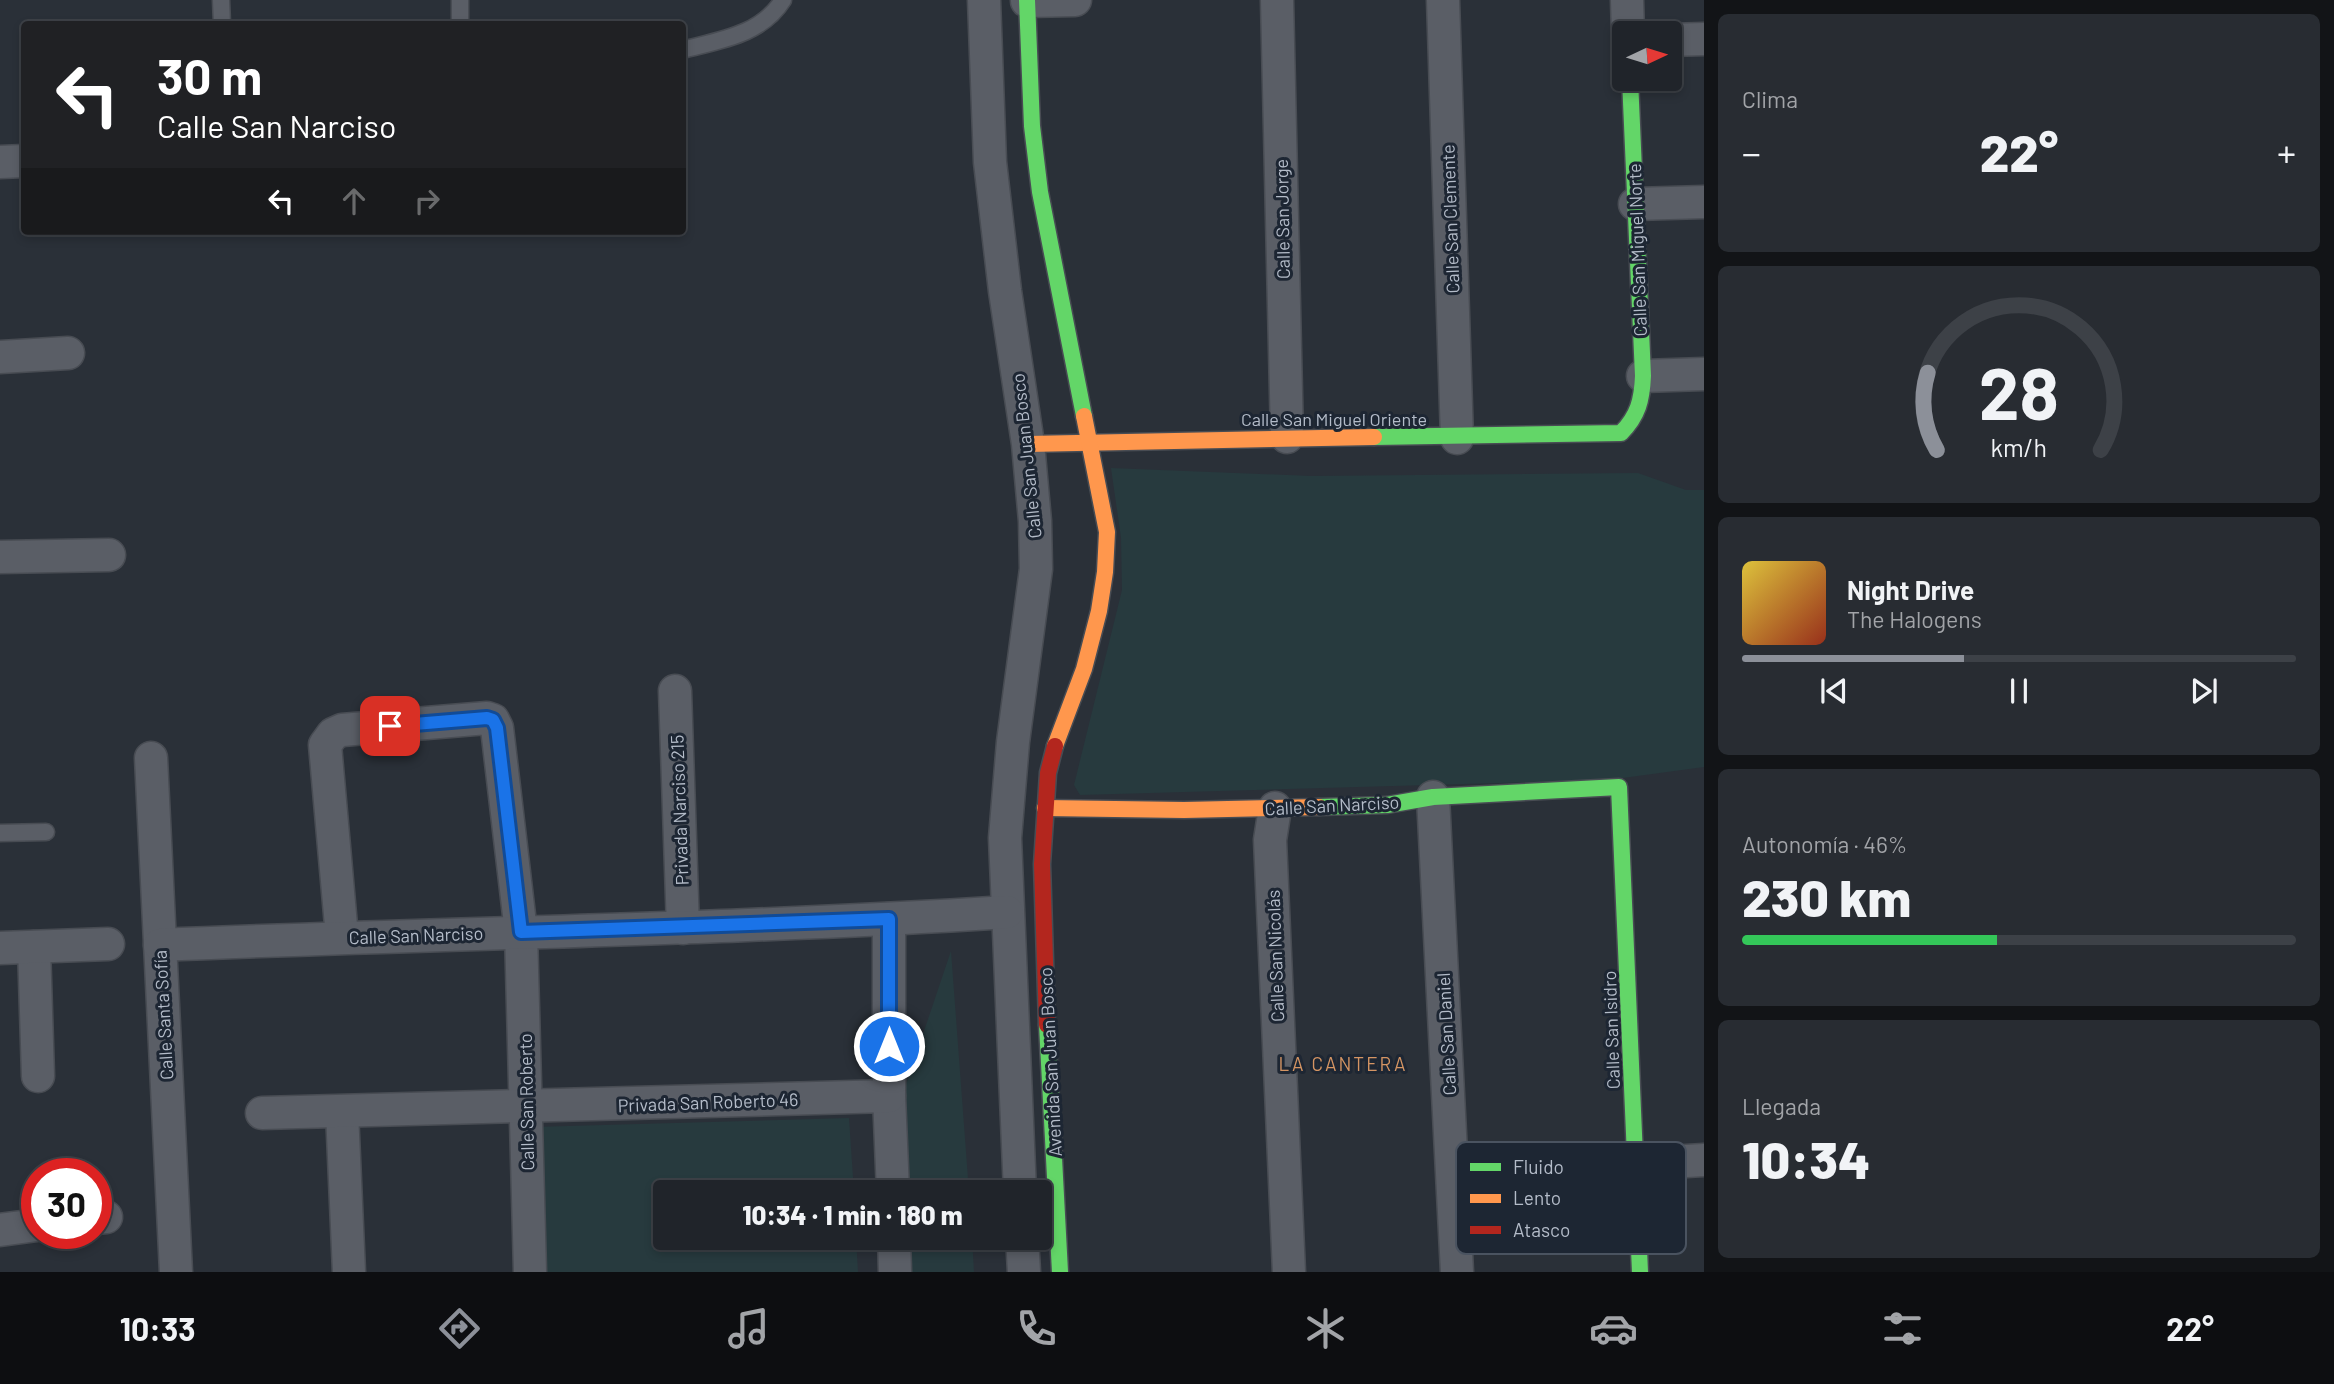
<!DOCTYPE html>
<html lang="es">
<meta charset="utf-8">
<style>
:root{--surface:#20242a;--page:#282c32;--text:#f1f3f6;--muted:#a2a4a8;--line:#3d4147;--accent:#8c9099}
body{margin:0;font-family:Barlow,sans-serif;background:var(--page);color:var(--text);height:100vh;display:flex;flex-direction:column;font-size:26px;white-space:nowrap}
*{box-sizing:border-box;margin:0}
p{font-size:23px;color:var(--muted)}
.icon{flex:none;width:38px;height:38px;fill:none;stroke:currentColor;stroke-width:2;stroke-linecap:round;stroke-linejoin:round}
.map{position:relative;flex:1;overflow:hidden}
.side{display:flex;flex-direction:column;gap:14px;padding:14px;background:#121417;width:630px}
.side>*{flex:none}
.banner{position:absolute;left:21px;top:21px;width:665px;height:214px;border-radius:7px;box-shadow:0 4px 10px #0003,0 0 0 2px var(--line);background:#202124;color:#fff;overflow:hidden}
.needle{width:46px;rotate:86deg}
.tools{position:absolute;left:1612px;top:21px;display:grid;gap:14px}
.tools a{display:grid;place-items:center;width:70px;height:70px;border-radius:7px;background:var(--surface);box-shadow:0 4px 10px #0003,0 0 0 2px var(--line);font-size:35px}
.speed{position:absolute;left:21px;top:1158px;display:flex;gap:14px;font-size:35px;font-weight:700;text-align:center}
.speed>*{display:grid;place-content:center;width:91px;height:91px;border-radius:50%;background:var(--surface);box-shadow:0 4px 10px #0003,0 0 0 2px var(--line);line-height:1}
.speed .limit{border:10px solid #d22;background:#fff;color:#111}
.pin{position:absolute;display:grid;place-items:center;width:60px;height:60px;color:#fff;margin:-30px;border-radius:14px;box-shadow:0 4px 10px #0006}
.me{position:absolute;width:77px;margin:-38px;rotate:0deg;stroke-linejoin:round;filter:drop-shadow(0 0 5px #0008)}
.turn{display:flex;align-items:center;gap:24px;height:147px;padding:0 21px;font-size:32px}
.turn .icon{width:91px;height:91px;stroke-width:2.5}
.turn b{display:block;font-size:49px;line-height:60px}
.lanes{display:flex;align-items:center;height:66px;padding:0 21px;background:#0003;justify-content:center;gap:35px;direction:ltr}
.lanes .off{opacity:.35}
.big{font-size:52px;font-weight:800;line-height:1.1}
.side .card{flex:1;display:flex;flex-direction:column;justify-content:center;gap:10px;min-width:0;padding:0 24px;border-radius:10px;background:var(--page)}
.side .dial{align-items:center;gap:0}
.dial svg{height:182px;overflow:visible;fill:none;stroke:var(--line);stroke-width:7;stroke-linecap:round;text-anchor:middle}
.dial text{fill:var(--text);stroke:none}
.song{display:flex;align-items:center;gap:21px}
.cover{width:84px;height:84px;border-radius:10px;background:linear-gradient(135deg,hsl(50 70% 55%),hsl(10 70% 35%))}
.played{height:7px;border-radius:4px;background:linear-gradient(90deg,var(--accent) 40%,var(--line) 40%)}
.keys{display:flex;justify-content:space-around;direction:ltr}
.heat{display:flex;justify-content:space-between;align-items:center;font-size:38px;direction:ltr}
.charge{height:10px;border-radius:5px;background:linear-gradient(90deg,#34c759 46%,var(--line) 0)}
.trip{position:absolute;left:653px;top:1180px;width:399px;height:70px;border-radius:7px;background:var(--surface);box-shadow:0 4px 10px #0003,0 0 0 2px var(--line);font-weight:800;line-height:70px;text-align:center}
.menu{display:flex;height:112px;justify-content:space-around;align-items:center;background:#0d0e11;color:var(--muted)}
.menu .icon{width:49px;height:49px}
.menu .selected{color:var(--accent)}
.menu b{font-size:32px;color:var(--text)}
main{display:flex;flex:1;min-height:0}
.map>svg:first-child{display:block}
.green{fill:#273a3e}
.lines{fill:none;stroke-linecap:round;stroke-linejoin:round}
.lane-casing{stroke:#484c53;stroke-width:19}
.street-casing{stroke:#484c53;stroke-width:35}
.fast-casing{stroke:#484c53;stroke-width:19}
.slow-casing{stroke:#484c53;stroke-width:19}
.jam-casing{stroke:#484c53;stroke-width:19}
.lane{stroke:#5a5e66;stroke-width:16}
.street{stroke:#5a5e66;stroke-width:32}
.fast{stroke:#63d668;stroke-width:16}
.slow{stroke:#ff974d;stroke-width:16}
.jam{stroke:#b3261e;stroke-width:16}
.route-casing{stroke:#114b97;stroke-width:18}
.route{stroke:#1a73e8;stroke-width:12}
.labels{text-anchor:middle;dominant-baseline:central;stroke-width:6;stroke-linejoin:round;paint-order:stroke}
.street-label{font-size:18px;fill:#b4bcc9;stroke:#1d2633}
.neighbourhood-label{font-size:19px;letter-spacing:2px;fill:#d59563;stroke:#1d2633}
.key{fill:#1d2633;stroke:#4a5360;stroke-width:2}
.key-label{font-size:19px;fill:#b4bcc9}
</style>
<main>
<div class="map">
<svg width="1704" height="1272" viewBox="0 0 1704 1272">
<rect width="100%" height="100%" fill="#2a3038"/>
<g class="green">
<polygon points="1111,468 1311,476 1638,473 1686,490 1704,490 1704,767 1608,780 1080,795 1074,785 1122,590 1121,538"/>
<polygon points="951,951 969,1192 899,1192 896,1114"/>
<polygon points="849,1118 854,1192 665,1192 665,1237 856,1237 858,1272 536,1272 533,1127"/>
<polygon points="901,1237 972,1237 974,1272 902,1272"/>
</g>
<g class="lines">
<defs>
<g id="lane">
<polyline points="221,0 222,24"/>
<polyline points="460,0 460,24"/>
<path d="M 682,50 C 720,40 761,35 783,0"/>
<polyline points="0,833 46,832"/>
</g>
<g id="street">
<polyline points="984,0 990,162 1005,291 1028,444 1035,521 1036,569 1013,742 1005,838 1020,1192"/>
<polyline points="1277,0 1287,437"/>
<polyline points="1443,0 1457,438"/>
<polyline points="1627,0 1628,33"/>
<polyline points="1027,1 1075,0"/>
<polyline points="1670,40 1704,39"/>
<polyline points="0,162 24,161"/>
<polyline points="1635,204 1704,202"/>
<polyline points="0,357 68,353"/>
<polyline points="1643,376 1704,374"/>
<polyline points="0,557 109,555"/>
<polyline points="675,691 683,928"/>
<polyline points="151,758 176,1272"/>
<polyline points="1433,797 1457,1272"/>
<polyline points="1275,808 1270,840 1289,1272"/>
<polyline points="889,919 889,1096 893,1192"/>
<polyline points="342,937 325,745 333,734 342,730 487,718 493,720 497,728 521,932 530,1272"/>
<path d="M 160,945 C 442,933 725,930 1007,912"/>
<polyline points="34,947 38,1076"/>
<polyline points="0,948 108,944"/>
<polyline points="342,1112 349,1272"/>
<polyline points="262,1113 889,1096"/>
<polyline points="1636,1164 1704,1160"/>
<polyline points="96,1218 106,1217"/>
<polyline points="0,1230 37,1225"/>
<polyline points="894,1237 895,1272"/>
<polyline points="1022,1237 1024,1272"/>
</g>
<g id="fast">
<polyline points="1027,0 1032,126 1040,192 1084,416"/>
<path d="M 1374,437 L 1621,433 C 1638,416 1642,400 1643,376 L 1630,79"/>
<polyline points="1319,807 1387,805 1433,797 1619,787 1640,1272"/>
<polyline points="1047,1025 1060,1272"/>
</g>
<g id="slow">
<polyline points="1028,444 1374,437"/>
<polyline points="1055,746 1084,669 1099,611 1105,572 1107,532 1084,416"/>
<polyline points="1045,808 1184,810 1319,807"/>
</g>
<polyline id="jam" points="1047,1025 1042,864 1048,773 1055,746"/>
</defs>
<use href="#lane" class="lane-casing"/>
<use href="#street" class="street-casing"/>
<use href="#fast" class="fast-casing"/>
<use href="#slow" class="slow-casing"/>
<use href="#jam" class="jam-casing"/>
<use href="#lane" class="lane"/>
<use href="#street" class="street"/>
<use href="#fast" class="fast"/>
<use href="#slow" class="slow"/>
<use href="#jam" class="jam"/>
</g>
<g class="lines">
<defs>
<polyline id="route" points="390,726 487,718 493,720 497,728 521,932 889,919 889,1046"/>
</defs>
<use href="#route" class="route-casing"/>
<use href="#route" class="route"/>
</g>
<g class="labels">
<g class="street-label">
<text transform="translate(1282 219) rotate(-91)">Calle San Jorge</text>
<text transform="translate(1450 219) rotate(-92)">Calle San Clemente</text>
<text transform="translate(1637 250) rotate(-92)">Calle San Miguel Norte</text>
<text x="1334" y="419">Calle San Miguel Oriente</text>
<text transform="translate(1026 456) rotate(-96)">Calle San Juan Bosco</text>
<text transform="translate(1332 805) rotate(-3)">Calle San Narciso</text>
<text transform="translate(679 810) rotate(-92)">Privada Narciso 215</text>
<text transform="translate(416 935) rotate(-2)">Calle San Narciso</text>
<text transform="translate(1275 956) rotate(-92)">Calle San Nicolás</text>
<text transform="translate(163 1015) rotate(-93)">Calle Santa Sofía</text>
<text transform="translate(1611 1030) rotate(-92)">Calle San Isidro</text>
<text transform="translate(1446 1034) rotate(-93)">Calle San Daniel</text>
<text transform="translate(1050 1062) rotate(-93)">Avenida San Juan Bosco</text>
<text transform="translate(526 1102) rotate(-91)">Calle San Roberto</text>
<text transform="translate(708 1102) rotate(-2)">Privada San Roberto 46</text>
</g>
<g class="neighbourhood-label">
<text x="1343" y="1063">LA CANTERA</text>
</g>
</g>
<rect x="1456" y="1142" width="230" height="112" rx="10" class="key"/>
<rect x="1470" y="1163" width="31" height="8" fill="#63d668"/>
<rect x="1470" y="1194" width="31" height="9" fill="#ff974d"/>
<rect x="1470" y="1226" width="31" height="8" fill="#b3261e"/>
<g class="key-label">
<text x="1513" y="1174">Fluido</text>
<text x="1513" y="1205">Lento</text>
<text x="1513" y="1237">Atasco</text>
</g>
</svg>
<div class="tools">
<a><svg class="needle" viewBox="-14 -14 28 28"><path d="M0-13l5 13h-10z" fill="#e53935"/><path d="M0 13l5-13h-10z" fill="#a2a4a8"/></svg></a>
</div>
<div class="speed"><div class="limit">30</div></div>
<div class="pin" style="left:390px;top:726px;background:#d93025"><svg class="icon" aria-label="arrive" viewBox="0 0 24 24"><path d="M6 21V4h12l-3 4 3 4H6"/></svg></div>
<svg class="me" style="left:889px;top:1046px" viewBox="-20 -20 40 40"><circle r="17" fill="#1a73e8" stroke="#fff" stroke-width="3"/><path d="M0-11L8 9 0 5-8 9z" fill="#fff"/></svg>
<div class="trip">10:34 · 1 min · 180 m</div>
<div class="banner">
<div class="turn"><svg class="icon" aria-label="left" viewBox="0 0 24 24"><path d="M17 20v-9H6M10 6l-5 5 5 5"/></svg><div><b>30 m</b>Calle San Narciso</div></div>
<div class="lanes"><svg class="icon" aria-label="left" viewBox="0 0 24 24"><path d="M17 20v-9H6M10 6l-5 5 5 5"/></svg><svg class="icon off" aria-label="ahead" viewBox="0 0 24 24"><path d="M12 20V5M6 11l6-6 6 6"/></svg><svg class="icon off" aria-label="right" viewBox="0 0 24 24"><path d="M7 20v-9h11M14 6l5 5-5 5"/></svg></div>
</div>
</div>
<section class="side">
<div class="card"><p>Clima</p>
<div class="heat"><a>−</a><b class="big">22°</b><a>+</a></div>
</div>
<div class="card dial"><svg viewBox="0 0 100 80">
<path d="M14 69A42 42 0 1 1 86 69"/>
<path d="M14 69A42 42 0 0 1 10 35" stroke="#8c9099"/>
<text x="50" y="56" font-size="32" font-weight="700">28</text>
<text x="50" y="72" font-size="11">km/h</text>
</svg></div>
<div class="card">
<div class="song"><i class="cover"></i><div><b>Night Drive</b><p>The Halogens</p></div></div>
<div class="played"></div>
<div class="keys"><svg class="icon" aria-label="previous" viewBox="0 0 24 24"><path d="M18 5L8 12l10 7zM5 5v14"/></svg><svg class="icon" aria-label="pause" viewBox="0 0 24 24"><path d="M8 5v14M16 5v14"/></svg><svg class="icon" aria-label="next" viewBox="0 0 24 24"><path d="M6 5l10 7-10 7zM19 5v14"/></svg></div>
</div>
<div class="card"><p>Autonomía · 46%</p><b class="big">230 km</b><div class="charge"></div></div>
<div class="card"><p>Llegada</p><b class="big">10:34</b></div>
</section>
</main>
<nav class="menu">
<b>10:33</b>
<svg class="icon selected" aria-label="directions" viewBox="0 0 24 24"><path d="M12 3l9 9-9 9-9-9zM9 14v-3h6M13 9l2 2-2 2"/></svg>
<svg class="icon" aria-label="music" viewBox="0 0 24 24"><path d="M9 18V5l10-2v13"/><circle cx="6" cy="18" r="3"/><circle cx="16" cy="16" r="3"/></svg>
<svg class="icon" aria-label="phone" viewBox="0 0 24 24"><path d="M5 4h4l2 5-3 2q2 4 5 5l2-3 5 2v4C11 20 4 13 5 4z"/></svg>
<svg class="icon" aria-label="climate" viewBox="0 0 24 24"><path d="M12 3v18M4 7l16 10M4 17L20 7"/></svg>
<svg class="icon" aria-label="car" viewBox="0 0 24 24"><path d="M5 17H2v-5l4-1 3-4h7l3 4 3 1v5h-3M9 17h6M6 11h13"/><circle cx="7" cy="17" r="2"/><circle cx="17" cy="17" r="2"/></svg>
<svg class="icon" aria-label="filters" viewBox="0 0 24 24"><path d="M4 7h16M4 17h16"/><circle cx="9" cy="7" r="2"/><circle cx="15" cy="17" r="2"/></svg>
<b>22°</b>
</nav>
